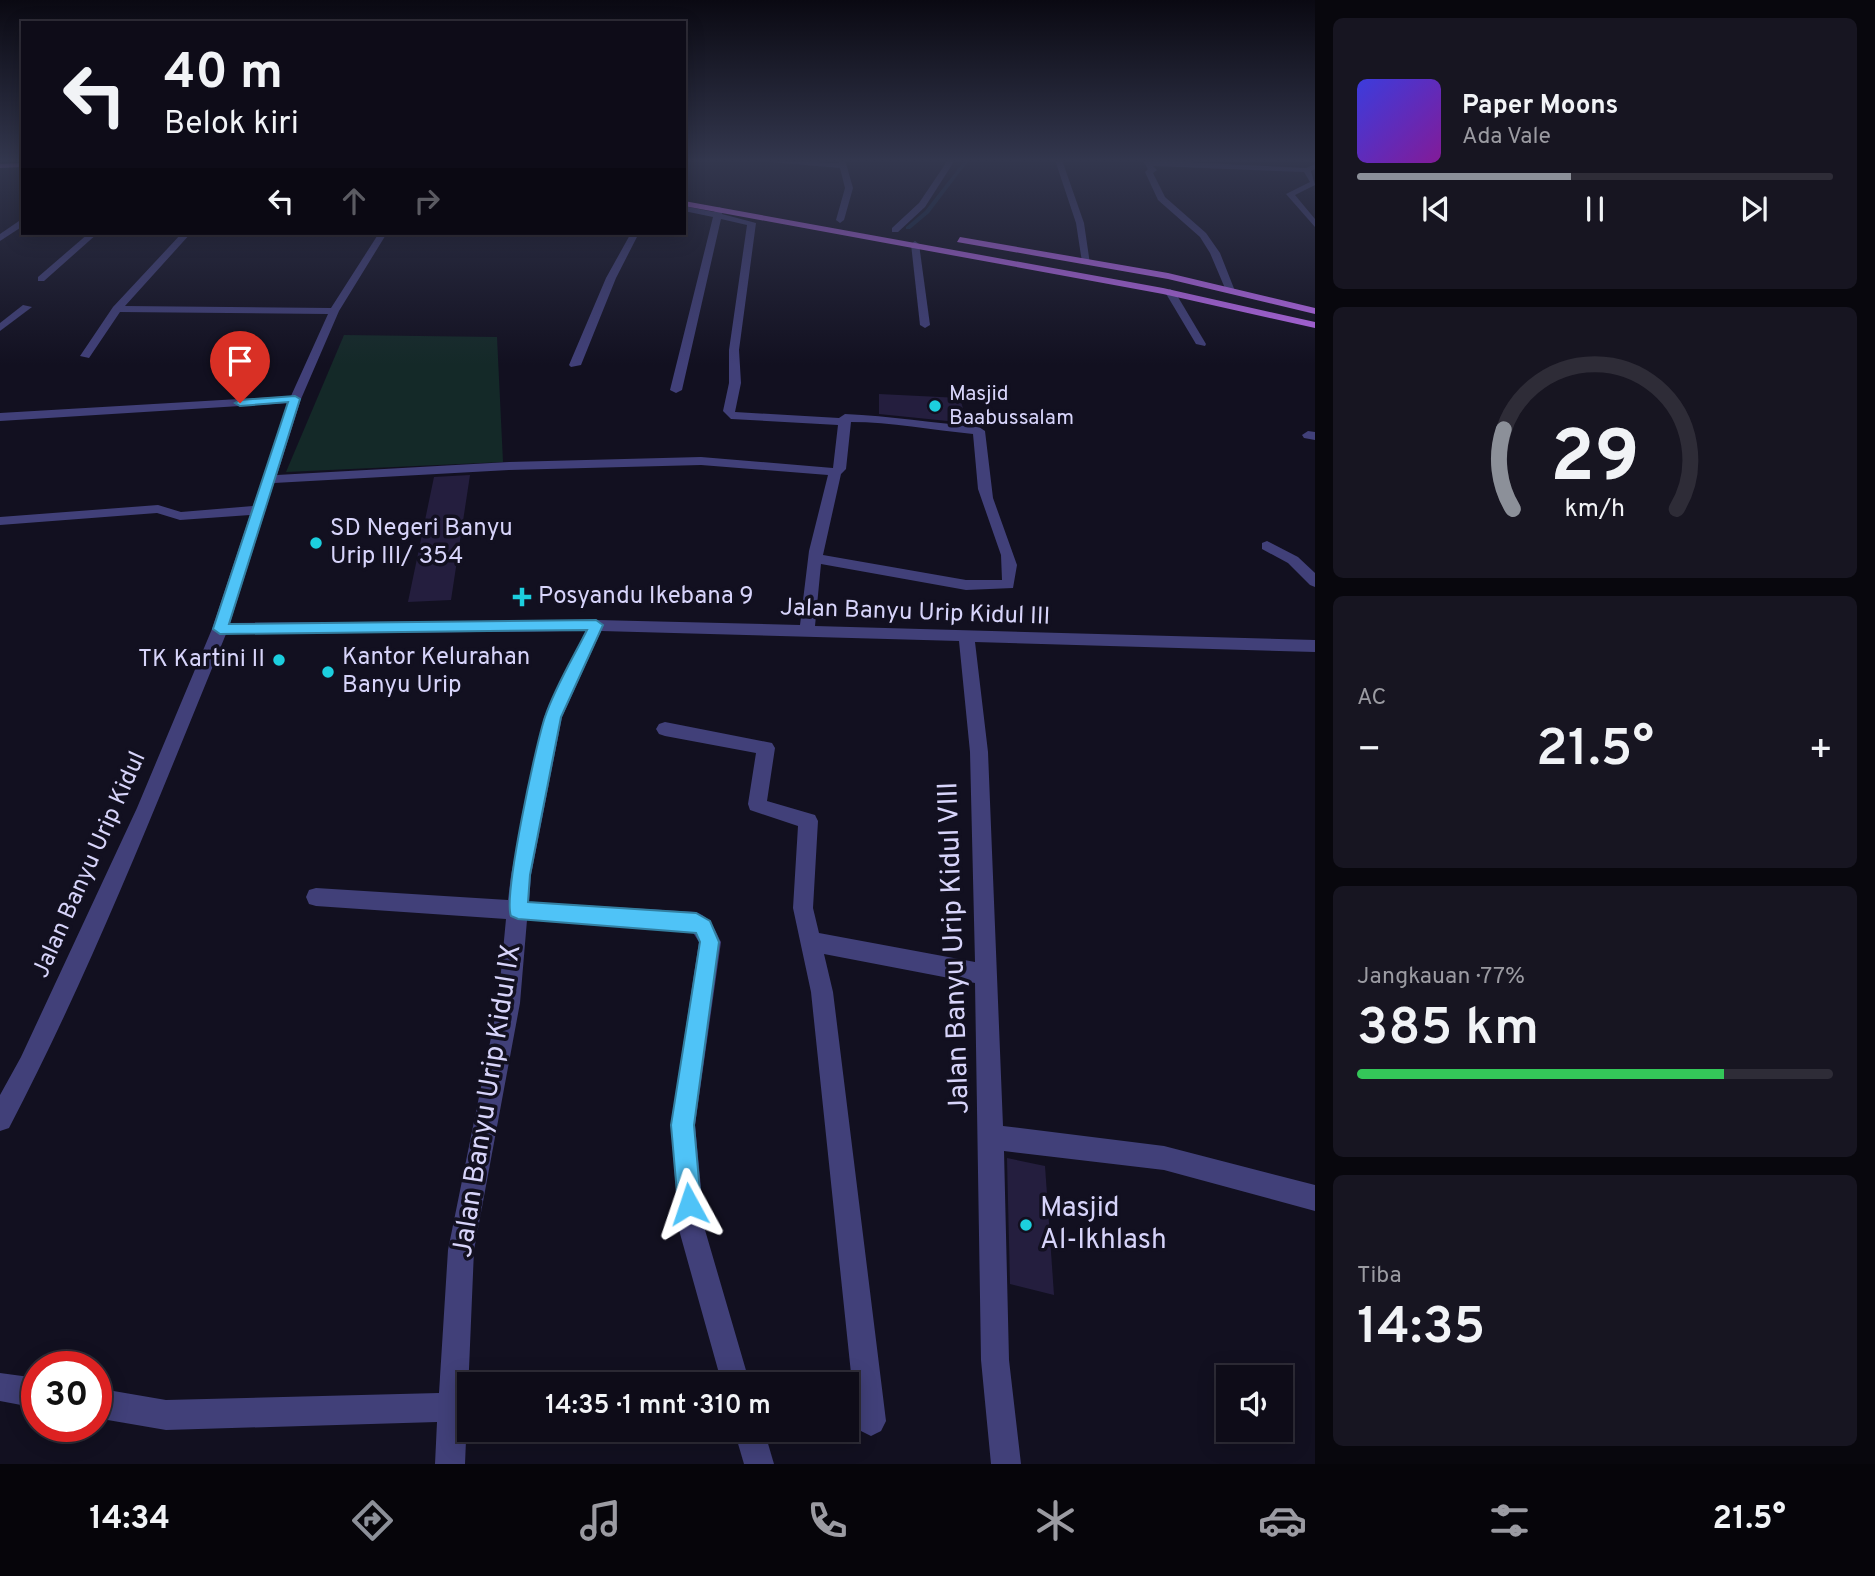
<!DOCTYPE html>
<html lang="id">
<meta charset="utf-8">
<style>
:root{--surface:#0e0c18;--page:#171521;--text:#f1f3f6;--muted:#9b9ba2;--line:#2e2c37;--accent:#8c9099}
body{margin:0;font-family:Overpass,sans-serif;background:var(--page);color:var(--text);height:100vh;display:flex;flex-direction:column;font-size:26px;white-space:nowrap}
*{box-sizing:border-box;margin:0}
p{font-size:23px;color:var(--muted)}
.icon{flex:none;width:38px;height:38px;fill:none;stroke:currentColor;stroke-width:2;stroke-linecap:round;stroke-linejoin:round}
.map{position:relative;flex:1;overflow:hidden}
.drawer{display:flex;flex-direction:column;gap:18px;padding:18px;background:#08070d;width:560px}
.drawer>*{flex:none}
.banner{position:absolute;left:21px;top:21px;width:665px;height:214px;border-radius:0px;box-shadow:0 4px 18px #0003,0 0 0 2px var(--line);background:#0e0c18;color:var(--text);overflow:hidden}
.buttons{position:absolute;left:1216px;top:1365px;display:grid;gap:14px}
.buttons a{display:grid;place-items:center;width:77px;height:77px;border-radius:0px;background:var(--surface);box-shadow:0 4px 18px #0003,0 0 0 2px var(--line);font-size:35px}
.speed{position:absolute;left:21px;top:1351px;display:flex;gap:14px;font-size:35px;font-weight:700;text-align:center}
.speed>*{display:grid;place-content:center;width:91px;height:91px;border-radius:50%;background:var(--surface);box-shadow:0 4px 18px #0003,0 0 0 2px var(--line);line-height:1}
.speed .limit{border:10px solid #d22;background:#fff;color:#111}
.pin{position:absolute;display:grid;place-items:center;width:60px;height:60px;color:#fff;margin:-72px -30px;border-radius:50% 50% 50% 0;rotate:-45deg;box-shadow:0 0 7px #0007}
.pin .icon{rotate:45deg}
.me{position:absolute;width:77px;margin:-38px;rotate:355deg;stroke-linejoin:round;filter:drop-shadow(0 0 5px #0008)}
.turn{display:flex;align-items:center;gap:24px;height:147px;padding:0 28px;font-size:32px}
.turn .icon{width:91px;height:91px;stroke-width:2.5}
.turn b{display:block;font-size:49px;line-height:60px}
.lanes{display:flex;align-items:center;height:66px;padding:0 28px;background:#0003;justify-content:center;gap:35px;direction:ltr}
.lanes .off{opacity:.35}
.big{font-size:52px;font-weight:600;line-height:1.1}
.drawer .card{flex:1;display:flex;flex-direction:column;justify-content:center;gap:10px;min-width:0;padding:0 24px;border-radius:10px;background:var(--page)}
.drawer .dial{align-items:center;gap:0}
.dial svg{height:182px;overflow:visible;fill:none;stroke:var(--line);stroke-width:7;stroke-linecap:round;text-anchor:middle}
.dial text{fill:var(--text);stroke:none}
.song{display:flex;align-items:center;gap:21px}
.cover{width:84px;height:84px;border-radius:10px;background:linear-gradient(135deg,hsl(240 70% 55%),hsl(290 70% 35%))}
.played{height:7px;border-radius:4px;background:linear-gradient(90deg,var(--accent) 45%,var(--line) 45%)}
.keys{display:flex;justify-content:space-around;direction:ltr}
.heat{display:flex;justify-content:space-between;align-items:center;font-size:38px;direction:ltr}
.charge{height:10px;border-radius:5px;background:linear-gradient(90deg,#34c759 77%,var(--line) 0)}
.trip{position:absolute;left:457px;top:1372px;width:402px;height:70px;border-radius:0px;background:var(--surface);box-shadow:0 4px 18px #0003,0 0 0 2px var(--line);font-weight:600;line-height:70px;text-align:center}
.dock{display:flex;height:112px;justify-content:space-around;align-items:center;background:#06050a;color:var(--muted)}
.dock .icon{width:49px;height:49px}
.dock .selected{color:var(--accent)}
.dock b{font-size:32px;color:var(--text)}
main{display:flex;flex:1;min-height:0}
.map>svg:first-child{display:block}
.green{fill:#142928}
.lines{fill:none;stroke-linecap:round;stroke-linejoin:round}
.stream{fill:#152944;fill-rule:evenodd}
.building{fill:#241e3e}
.minor{fill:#414079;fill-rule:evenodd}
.major{fill:#b869ec;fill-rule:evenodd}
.route{fill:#4fc3f7;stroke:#337fa1;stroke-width:2}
.poi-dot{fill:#1ccfde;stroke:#121020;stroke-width:2.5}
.labels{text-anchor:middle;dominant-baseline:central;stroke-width:7;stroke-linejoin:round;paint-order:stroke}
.far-poi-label{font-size:21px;fill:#d7d4fa;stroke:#121020;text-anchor:start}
.poi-label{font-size:24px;fill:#d7d4fa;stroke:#121020;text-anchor:start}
.street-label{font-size:24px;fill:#d7d4fa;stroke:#121020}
.near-street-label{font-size:28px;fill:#d7d4fa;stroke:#121020}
.near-poi-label{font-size:28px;fill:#d7d4fa;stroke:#121020;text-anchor:start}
</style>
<main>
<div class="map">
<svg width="1315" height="1464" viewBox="0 0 1315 1464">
<rect width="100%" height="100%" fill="#121020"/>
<polygon class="green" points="344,335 497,337 503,462 286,472"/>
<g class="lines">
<polygon class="stream" points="965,160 969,160 929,213 910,229 906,229 906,227 925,211"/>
</g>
<g class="building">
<polygon points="879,394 960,398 967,423 879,414"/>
<polygon points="470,475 451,600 408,602 434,477"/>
<polygon points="1007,1158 1045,1166 1054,1295 1010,1284"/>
</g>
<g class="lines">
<g class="minor">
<polygon points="748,160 839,163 839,160 845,160 853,188 844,220 840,223 836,220 845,188 840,168"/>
<polygon points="948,160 955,160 925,207 898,232 892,232 892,228 919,203"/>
<polygon points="1055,160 1062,160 1084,223 1090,264 1082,262 1076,223"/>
<polygon points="1142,160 1306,168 1315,164 1315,169 1311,171 1315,185 1295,195 1315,219 1315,227 1286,194 1310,182 1304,172 1153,166 1157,170 1153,173 1165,197 1206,233 1220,253 1235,291 1227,293 1210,253 1200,237 1158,200 1145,172 1148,169"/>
<path d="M 684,206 L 714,212 L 719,207 L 723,209 L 722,214 L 756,223 L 739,350 L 741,383 L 735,412 L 839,418 L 845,414 C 890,416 934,423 979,427 L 985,431 L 993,498 L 1017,565 L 1013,588 L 966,590 L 821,564 L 815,626 L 1315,640 L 1315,652 L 975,642 L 988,752 L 1003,1126 L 1164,1146 L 1315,1185 L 1315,1211 L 1164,1170 L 1004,1151 L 1009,1360 L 1021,1464 L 991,1464 L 981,1360 L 975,983 L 824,954 L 833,992 L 886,1421 L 881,1431 L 871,1436 L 861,1431 L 856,1421 L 811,992 L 793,908 L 798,826 L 750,810 L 748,804 L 756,753 L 665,736 L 659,734 L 656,729 L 659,724 L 665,722 L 772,743 L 775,748 L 767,801 L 815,815 L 818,821 L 813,908 L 819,933 L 975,962 L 970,752 L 959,641 L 601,631 L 562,717 L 531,875 L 529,902 L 696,912 C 711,918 714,928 721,942 L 695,1125 L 705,1230 L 750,1384 L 722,1384 L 679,1230 L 671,1125 L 699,942 L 692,931 L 527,920 L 520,1003 L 474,1250 L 465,1464 L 435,1464 L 437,1422 L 166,1430 L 96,1418 L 96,1388 L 166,1400 L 439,1393 L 448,1250 L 498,1003 L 506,919 L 316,906 L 309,904 L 306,897 L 309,890 L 316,888 L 508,900 L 511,875 L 544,717 L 586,631 L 226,634 C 158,800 92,969 9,1128 L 0,1131 L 0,1095 L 21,1057 L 137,808 L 212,629 L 250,515 L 180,520 L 157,513 L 0,525 L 0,517 L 158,505 L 181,512 L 253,506 L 288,403 L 0,421 L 0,413 L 291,396 L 328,314 L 120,312 L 89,358 L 80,356 L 113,307 L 182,233 L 191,233 L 125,306 L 331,308 L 379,233 L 387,233 L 339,311 L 301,399 L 277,475 L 509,462 L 701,457 L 833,468 L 838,425 L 731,419 L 723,411 L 729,383 L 729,350 L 747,225 L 721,219 L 682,390 L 676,393 L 670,390 L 713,217 L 684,211 ZM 851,422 C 891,422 932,430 973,434 L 978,489 L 1001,555 L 1002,580 L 966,580 L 823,555 L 841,474 L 846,469 ZM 701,465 L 828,475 L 809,551 L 800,625 L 596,620 L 230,623 L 274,483 L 509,470 Z"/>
<polygon points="19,221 23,221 23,226 0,241 0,234"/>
<polygon points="89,233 98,233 44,281 38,281 38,277"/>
<polygon points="631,233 639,233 616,278 581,365 571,367 569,365 606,278"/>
<polygon points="915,241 919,244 930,325 925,328 920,325 911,244"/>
<polygon points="1170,289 1175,292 1206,344 1205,346 1196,344 1165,292"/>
<polygon points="23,305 32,307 0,331 0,323"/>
<polygon points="1308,431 1315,432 1315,440 1304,438 1302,435"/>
<polygon points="1267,541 1298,557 1315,573 1315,587 1310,585 1288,563 1262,549 1262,543"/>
<polygon points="0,1373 37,1378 37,1408 0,1401"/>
<polygon points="734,1430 764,1430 774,1464 744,1464"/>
</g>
<g class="major">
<polygon points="23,163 23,167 0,168 0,164"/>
<polygon points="684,201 1163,288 1315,322 1315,328 1163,294 684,206"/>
<polygon points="960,237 1168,273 1315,308 1315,314 1168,279 957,242"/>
</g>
</g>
<linearGradient id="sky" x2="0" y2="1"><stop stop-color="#0a0912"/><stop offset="0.44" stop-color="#33374e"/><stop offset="1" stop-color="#33374e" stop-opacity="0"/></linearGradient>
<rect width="1315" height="365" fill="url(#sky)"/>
<path class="route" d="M 295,396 L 300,399 L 229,624 L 596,620 L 603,625 L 561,717 L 530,875 L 528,902 L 696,913 L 710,921 L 719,942 L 694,1125 L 701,1204 L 698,1212 L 689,1216 L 681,1212 L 678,1204 L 671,1125 L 700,942 L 696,933 L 518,919 L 511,916 C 503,897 536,743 545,717 C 555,687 573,658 587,630 L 220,634 L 213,629 L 288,402 L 240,406 L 235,403 L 240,400 Z"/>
<g class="poi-dot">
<circle cx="935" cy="406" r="7"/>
<circle cx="316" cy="543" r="7"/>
<path d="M518.5 586.5h7v7h7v7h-7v7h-7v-7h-7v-7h7z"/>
<circle cx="279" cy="660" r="7"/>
<circle cx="328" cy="672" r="7"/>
<circle cx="1026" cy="1225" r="7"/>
</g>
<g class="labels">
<g class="far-poi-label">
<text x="949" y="394">Masjid<tspan x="949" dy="24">Baabussalam</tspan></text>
</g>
<g class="poi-label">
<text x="330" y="529">SD Negeri Banyu<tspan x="330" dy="28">Urip III/ 354</tspan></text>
<text x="538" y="597">Posyandu Ikebana 9</text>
<text x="342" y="658">Kantor Kelurahan<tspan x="342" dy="28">Banyu Urip</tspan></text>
<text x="265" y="660" text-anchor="end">TK Kartini II</text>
</g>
<g class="street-label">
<text transform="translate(915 613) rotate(2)">Jalan Banyu Urip Kidul III</text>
<text transform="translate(90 865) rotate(-66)">Jalan Banyu Urip Kidul</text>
</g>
<g class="near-street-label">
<text transform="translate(955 948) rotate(-92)">Jalan Banyu Urip Kidul VIII</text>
<text transform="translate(488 1101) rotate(-81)">Jalan Banyu Urip Kidul IX</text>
</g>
<g class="near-poi-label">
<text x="1040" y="1209">Masjid<tspan x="1040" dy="32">Al-Ikhlash</tspan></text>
</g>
</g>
</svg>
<div class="buttons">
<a><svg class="icon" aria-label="sound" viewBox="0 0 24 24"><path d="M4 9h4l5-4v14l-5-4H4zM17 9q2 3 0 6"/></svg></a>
</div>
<div class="speed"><div class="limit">30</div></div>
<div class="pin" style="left:240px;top:403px;background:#d93025"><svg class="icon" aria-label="arrive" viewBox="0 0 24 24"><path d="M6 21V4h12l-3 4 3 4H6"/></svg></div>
<svg class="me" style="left:689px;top:1204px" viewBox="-20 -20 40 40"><path d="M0-17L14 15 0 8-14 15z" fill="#4fc3f7" stroke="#fff" stroke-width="4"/></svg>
<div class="trip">14:35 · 1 mnt · 310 m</div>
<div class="banner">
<div class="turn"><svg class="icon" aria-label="left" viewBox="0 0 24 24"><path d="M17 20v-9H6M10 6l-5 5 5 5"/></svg><div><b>40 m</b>Belok kiri</div></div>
<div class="lanes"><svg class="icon" aria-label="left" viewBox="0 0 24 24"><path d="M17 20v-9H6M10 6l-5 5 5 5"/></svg><svg class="icon off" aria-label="ahead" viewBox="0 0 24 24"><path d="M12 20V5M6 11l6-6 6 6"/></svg><svg class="icon off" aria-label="right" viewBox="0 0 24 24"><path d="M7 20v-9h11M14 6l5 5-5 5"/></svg></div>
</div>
</div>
<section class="drawer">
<div class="card">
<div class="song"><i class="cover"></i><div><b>Paper Moons</b><p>Ada Vale</p></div></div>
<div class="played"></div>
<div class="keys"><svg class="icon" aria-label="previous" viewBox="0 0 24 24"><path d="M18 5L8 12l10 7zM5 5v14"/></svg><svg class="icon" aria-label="pause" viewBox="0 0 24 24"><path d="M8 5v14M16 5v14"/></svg><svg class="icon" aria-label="next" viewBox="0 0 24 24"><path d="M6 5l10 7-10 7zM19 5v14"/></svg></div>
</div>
<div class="card dial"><svg viewBox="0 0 100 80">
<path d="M14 69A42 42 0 1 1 86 69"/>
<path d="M14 69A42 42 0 0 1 10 34" stroke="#8c9099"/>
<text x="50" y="56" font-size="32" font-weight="700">29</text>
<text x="50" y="72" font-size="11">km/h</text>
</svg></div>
<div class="card"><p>AC</p>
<div class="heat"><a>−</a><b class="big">21.5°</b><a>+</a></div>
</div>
<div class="card"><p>Jangkauan · 77%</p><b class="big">385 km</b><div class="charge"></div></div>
<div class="card"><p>Tiba</p><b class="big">14:35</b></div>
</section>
</main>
<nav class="dock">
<b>14:34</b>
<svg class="icon selected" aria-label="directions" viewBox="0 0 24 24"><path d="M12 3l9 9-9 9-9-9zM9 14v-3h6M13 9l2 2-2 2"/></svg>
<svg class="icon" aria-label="music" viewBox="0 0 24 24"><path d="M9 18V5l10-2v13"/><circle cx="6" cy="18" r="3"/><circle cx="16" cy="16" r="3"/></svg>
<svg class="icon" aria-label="phone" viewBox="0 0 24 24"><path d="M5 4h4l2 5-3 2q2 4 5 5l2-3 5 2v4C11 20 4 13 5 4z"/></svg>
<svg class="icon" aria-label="climate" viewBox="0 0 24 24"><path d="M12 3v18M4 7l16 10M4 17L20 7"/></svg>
<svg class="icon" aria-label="car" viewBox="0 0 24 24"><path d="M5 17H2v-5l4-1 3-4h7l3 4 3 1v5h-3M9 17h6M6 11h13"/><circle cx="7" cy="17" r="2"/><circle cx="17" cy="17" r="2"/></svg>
<svg class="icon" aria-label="filters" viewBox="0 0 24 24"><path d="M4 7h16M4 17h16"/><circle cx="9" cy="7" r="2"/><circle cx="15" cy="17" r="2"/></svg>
<b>21.5°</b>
</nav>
